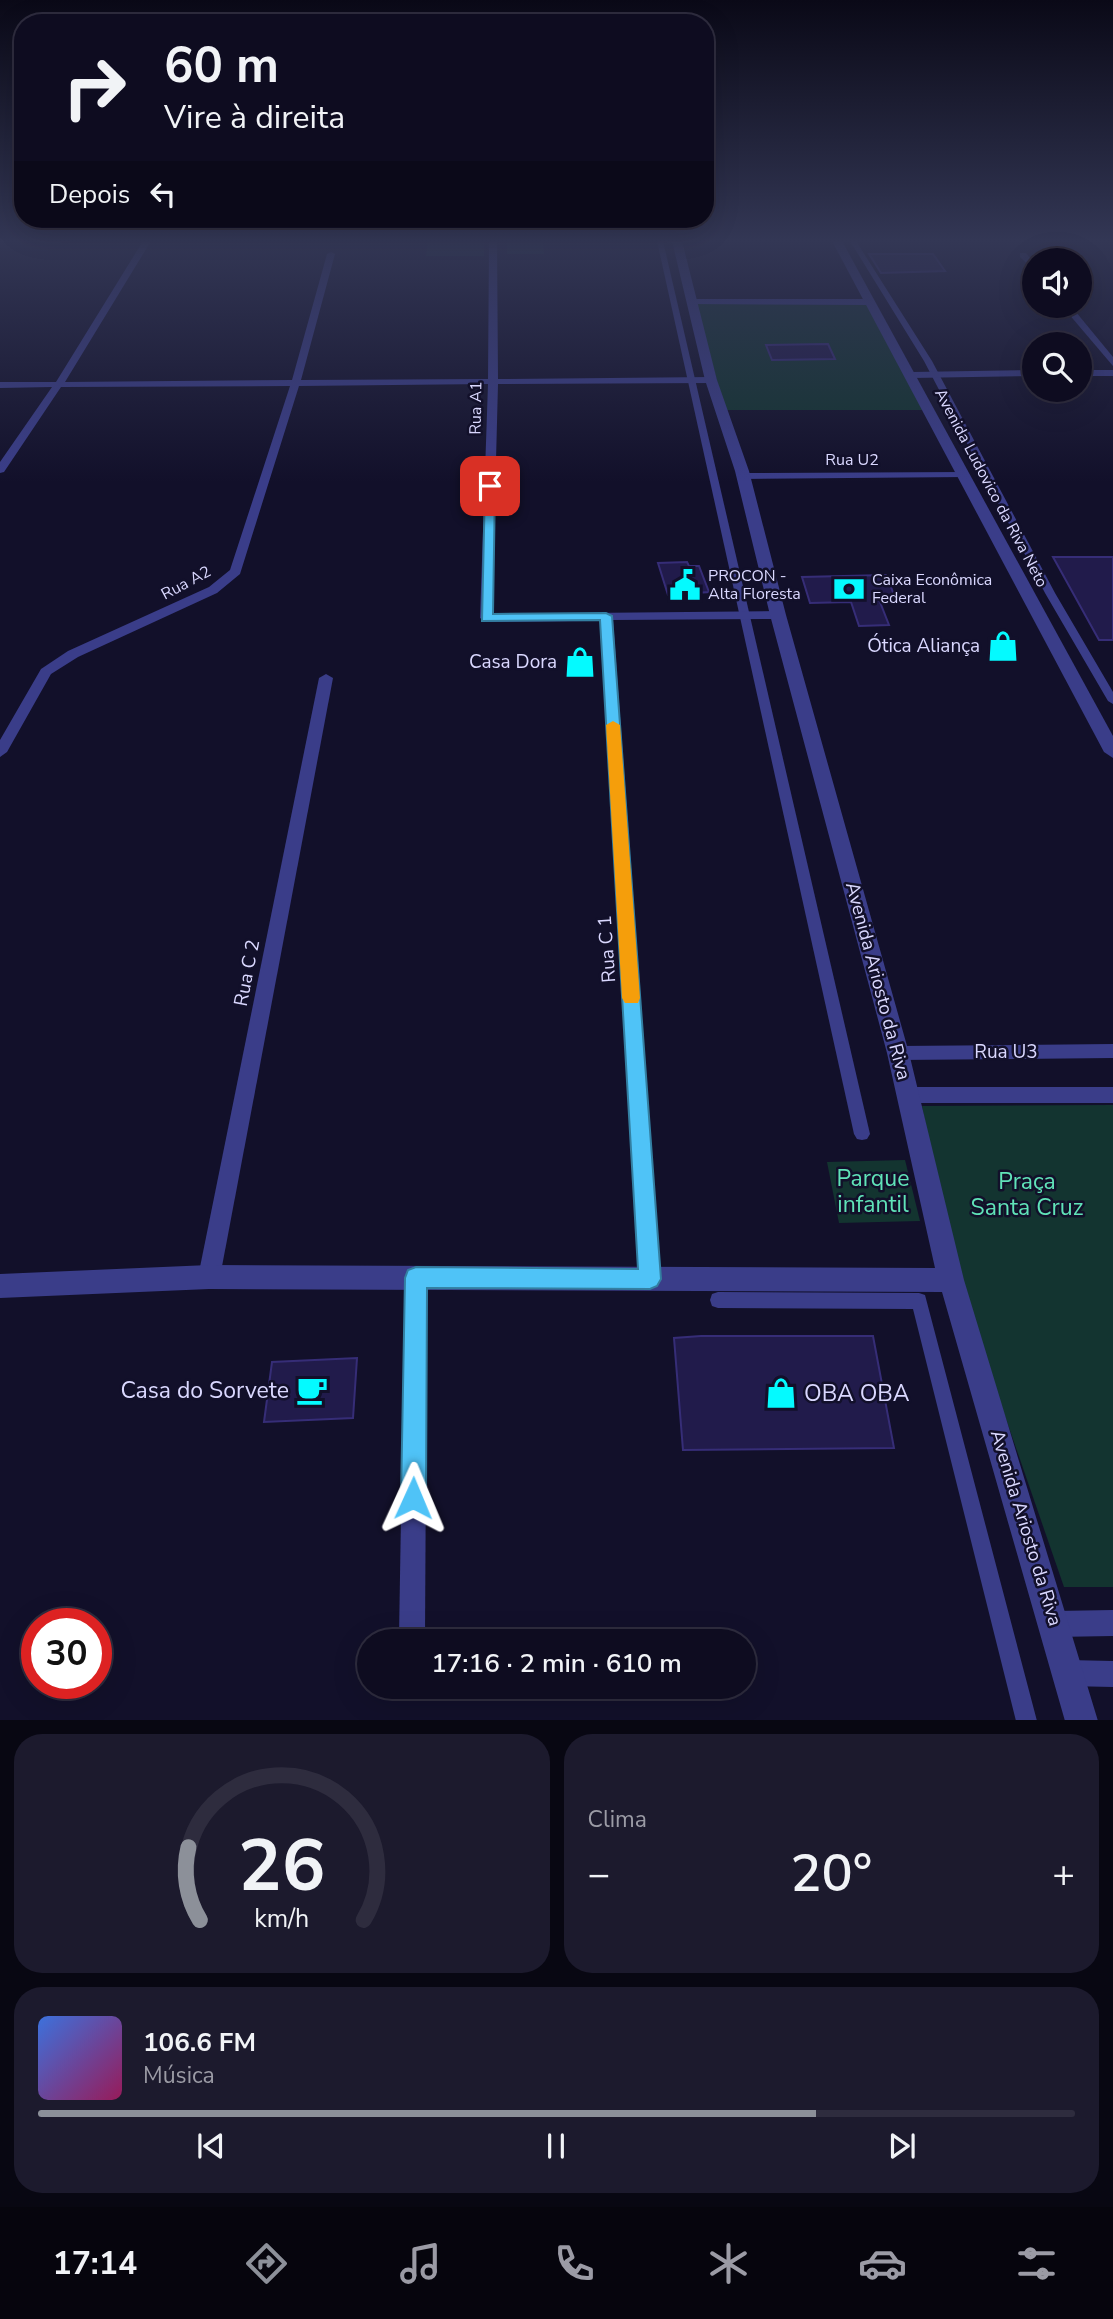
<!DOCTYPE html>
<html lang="pt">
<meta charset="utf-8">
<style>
:root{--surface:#0e0c20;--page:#1c1a2d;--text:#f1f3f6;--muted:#9b9ba5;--line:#2e2c3e;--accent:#8c9099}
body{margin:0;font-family:"Nunito Sans",sans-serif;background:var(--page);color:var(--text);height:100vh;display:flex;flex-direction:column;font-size:26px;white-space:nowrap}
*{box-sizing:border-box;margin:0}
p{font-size:23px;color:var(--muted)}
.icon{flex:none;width:38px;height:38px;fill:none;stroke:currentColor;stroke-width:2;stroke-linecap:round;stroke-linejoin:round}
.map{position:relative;height:1720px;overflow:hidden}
.side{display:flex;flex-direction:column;gap:14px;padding:14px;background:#080712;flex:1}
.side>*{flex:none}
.hud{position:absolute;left:14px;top:14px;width:700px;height:214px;border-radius:28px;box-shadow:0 7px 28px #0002,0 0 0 2px var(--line);background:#0e0c20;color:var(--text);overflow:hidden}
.buttons{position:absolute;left:1022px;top:248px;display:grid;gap:14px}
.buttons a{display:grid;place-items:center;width:70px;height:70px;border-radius:50%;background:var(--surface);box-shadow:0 7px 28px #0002,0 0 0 2px var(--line);font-size:35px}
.speed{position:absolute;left:21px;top:1608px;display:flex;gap:14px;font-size:35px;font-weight:700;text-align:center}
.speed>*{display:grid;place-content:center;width:91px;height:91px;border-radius:50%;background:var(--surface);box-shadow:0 7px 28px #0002,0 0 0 2px var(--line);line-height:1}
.speed .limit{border:10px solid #d22;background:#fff;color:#111}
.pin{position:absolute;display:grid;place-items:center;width:60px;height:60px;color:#fff;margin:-30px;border-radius:14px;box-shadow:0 4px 10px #0006}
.me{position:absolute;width:77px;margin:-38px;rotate:1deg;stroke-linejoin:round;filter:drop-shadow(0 0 5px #0008)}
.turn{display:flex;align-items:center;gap:24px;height:147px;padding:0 35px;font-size:32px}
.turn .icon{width:91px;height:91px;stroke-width:2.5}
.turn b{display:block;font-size:49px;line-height:60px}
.then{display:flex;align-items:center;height:66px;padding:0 35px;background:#0003;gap:14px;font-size:26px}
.big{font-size:52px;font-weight:600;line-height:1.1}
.side .tile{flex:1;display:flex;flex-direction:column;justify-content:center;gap:10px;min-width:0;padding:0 24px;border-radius:28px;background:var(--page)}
.side .dial{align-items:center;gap:0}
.dial svg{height:182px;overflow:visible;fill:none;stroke:var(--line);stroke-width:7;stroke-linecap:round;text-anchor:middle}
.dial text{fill:var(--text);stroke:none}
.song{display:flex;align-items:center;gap:21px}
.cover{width:84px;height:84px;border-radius:10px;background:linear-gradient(135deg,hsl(220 70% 55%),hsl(330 70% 35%))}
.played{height:7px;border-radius:4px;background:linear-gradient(90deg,var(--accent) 75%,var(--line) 75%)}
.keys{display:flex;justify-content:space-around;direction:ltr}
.heat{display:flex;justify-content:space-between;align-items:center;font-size:38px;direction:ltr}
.side .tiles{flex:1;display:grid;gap:14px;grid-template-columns:1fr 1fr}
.tile:last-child{grid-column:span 2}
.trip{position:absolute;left:357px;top:1629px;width:399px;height:70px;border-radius:35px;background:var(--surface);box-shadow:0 7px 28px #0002,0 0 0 2px var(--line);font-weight:600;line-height:70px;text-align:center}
.dock{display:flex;height:112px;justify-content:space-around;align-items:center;background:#06050d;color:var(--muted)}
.dock .icon{width:49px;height:49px}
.dock .selected{color:var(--accent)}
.dock b{font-size:32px;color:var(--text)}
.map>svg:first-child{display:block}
.green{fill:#133430}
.building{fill:#211b4b;stroke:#362d77;stroke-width:2}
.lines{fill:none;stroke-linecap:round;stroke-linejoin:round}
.pedestrian{fill:#3a3d89;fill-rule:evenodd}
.minor{fill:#3a3d89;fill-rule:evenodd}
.tertiary{fill:#3a3d89;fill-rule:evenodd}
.route{fill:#4fc3f7;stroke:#337fa1;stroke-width:2}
.slow{fill:#f59e0b}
.labels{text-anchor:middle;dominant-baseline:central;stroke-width:5;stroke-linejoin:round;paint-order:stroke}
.far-street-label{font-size:16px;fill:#dad8ff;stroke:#12102a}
.far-poi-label{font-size:16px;fill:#dad8ff;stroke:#12102a;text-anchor:start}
.poi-label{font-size:19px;fill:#dad8ff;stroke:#12102a;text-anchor:end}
.street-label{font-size:19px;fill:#dad8ff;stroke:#12102a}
.near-park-label{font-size:23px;fill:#60e3b8;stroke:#12102a}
.near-poi-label{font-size:23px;fill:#dad8ff;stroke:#12102a;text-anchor:end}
</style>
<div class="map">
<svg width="1113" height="1721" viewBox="0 0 1113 1721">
<rect width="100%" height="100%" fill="#12102a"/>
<g class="green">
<polygon points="428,241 484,241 484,256 426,256"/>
<polygon points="507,241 543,241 544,254 507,254"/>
<polygon points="696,304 868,304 925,410 725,410"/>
<polygon points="1113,1105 1113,1587 1064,1587 955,1271 922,1106"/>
<polygon points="905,1160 920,1221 839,1223 827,1162"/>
</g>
<g class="building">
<polygon points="869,254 933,254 945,271 881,273"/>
<polygon points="828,344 835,359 772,360 766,345"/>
<polygon points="1053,557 1113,557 1113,640 1099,640"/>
<polygon points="687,562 689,566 699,566 709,592 668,595 658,563"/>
<polygon points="886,575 897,602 880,602 889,625 859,626 851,602 810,603 802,577"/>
<polygon points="701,1336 873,1336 894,1448 683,1450 674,1338"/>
<polygon points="357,1358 353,1418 264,1422 272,1362"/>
</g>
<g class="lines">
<g class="pedestrian">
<polygon points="657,241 663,241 870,1134 867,1139 862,1140 857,1139 854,1134"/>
<polygon points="850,241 856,241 932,361 1055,593 1113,692 1113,704 1108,701 1045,593 924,361"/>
<polygon points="718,1292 919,1293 925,1295 1037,1721 1016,1721 913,1309 718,1308 712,1306 710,1300 712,1294"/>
</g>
<g class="minor">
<polygon points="143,241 151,241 65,382 292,380 327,254 331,252 335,254 301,380 488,379 489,241 497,241 498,379 711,377 716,380 711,383 498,384 492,614 778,611 784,615 778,619 613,620 661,1279 658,1286 650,1289 642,1286 639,1279 600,621 486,622 480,618 488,384 299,386 240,574 217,593 78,657 51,674 7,752 0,757 0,740 41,669 68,651 209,587 230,570 290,386 61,387 4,472 0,473 0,462 52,387 0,388 0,382 56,382"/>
<polygon points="1020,253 1026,253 1034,263 1034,270 1020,257"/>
<polygon points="692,299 871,299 875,302 871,305 689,304 689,300"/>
<polygon points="1062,306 1071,306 1113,357 1113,366"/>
<polygon points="1034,370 1034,376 912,378 907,375 912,372"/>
<rect x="1080" y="370" width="33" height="6"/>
<polygon points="963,472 967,473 967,477 742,479 737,476 742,473"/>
<polygon points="326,674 333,678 220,1277 216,1284 209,1287 202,1284 198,1277 319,678"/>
<polygon points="1113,1044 1113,1058 898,1060 892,1058 889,1053 892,1048 898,1046"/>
<polygon points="908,1087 1113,1087 1113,1103 908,1103 901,1101 899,1095 901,1089"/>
<polygon points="416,1268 423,1271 427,1278 425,1636 423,1642 401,1642 399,1636 405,1278 409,1271"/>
<polygon points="1113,1610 1113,1636 1055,1637 1046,1633 1042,1624 1046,1615 1055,1611"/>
<polygon points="1067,1660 1113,1661 1113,1687 1067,1686 1058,1682 1054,1673 1058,1664"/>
</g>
<g class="tertiary">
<polygon points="672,241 682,241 717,380 749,471 786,615 909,1053 964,1280 1098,1721 1065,1721 942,1292 209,1289 0,1298 0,1274 209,1265 935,1268 887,1053 770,615 735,471 705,380"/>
<polygon points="832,241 842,241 1113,736 1113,758 1104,752"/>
</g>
</g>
<linearGradient id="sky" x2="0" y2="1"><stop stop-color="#0a0917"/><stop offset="0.5" stop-color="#333755"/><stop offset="1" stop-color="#333755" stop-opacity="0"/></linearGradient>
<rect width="1113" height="482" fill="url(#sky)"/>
<polygon class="route" points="490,483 495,486 493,614 606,613 612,616 661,1279 657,1286 650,1289 427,1288 426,1498 422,1507 413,1510 405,1507 401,1498 405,1278 408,1270 416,1267 638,1269 600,620 482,621 485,486"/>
<polygon class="slow" points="613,721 620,725 640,998 638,1003 625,1003 622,998 606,725"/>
<defs>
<symbol id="civic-bare" viewBox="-9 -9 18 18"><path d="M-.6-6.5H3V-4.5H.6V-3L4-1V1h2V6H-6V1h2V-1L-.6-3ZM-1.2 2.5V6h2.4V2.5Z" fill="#04faff" stroke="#12102a" stroke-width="2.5" paint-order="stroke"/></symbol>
<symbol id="bank-bare" viewBox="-9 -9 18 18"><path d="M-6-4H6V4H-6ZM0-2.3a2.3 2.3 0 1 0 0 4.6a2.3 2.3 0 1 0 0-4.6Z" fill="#04faff" stroke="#12102a" stroke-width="2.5" paint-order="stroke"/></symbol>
<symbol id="shop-bare" viewBox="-9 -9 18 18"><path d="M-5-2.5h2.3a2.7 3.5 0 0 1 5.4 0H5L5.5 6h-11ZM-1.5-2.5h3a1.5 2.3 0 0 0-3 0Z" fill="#04faff" stroke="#12102a" stroke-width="2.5" paint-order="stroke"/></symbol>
<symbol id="cafe-bare" viewBox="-9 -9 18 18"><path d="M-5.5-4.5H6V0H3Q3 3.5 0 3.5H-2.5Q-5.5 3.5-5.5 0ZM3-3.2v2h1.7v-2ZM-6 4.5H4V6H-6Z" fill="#04faff" stroke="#12102a" stroke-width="2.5" paint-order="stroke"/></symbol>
</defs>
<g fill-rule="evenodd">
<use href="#civic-bare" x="663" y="563" width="44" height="44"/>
<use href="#bank-bare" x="827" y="567" width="44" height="44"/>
<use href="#shop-bare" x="981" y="624" width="44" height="44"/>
<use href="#shop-bare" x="558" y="640" width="44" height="44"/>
<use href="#cafe-bare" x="290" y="1368" width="44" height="44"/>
<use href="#shop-bare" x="759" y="1371" width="44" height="44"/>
</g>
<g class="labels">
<g class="far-street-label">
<text transform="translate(476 408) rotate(-89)">Rua A1</text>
<text x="852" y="460">Rua U2</text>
<text transform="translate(991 488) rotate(62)">Avenida Ludovico da Riva Neto</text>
<text transform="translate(186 583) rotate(-28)">Rua A2</text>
</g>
<g class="far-poi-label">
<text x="708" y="576">PROCON -<tspan x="708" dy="18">Alta Floresta</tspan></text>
<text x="872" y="580">Caixa Econômica<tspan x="872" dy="18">Federal</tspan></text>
</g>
<g class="poi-label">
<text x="980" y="646">Ótica Aliança</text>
<text x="557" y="662">Casa Dora</text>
</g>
<g class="street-label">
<text transform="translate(607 949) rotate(-94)">Rua C 1</text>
<text transform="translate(247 973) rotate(-79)">Rua C 2</text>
<text transform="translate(878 981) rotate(75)">Avenida Ariosto da Riva</text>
<text x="1006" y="1052">Rua U3</text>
<text transform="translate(1026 1528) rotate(73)">Avenida Ariosto da Riva</text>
</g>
<g class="near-park-label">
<text x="873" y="1178">Parque<tspan x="873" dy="26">infantil</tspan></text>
<text x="1027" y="1181">Praça<tspan x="1027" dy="26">Santa Cruz</tspan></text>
</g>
<g class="near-poi-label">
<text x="289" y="1390">Casa do Sorvete</text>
<text x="804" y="1393" text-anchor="start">OBA OBA</text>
</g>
</g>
</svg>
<div class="buttons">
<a><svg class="icon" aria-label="sound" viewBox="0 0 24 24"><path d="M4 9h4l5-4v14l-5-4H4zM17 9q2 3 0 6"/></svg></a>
<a><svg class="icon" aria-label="search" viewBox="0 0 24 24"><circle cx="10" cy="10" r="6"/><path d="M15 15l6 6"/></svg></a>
</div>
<div class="speed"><div class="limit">30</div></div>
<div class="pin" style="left:490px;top:486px;background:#d93025"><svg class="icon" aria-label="arrive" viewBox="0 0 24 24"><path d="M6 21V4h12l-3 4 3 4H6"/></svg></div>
<svg class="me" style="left:413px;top:1498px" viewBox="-20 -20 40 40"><path d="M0-17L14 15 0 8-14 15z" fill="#4fc3f7" stroke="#fff" stroke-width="4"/></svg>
<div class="trip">17:16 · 2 min · 610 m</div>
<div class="hud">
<div class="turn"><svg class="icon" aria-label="right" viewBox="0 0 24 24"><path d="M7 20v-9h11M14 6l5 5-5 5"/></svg><div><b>60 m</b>Vire à direita</div></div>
<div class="then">Depois<svg class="icon" aria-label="left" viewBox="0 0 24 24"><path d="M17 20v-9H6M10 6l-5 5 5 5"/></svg></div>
</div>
</div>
<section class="side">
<div class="tiles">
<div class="tile dial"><svg viewBox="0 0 100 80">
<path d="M14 69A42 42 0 1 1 86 69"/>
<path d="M14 69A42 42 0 0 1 9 37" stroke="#8c9099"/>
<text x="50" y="56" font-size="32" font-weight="700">26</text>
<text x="50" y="72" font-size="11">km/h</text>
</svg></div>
<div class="tile"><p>Clima</p>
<div class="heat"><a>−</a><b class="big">20°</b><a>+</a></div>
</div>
<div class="tile">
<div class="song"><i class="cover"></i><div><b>106.6 FM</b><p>Música</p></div></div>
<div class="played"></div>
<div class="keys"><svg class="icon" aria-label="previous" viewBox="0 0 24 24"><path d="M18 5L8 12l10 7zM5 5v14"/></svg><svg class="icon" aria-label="pause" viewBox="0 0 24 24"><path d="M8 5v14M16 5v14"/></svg><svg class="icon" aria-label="next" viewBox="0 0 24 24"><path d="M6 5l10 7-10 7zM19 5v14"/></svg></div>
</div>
</div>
</section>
<nav class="dock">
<b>17:14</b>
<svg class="icon selected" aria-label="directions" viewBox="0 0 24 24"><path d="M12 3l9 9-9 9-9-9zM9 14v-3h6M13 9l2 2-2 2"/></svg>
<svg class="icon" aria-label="music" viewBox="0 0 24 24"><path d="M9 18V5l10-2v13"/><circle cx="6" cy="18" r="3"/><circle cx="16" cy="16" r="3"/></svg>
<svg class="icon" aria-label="phone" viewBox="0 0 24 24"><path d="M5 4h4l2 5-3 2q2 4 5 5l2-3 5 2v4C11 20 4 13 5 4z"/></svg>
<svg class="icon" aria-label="climate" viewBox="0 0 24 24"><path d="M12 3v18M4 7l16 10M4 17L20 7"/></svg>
<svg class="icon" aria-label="car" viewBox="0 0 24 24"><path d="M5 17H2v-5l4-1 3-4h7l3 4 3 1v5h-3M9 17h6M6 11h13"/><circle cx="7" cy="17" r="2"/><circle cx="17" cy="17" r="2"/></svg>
<svg class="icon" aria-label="filters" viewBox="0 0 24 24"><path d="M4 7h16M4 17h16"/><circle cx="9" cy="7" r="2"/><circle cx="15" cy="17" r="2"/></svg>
</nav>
